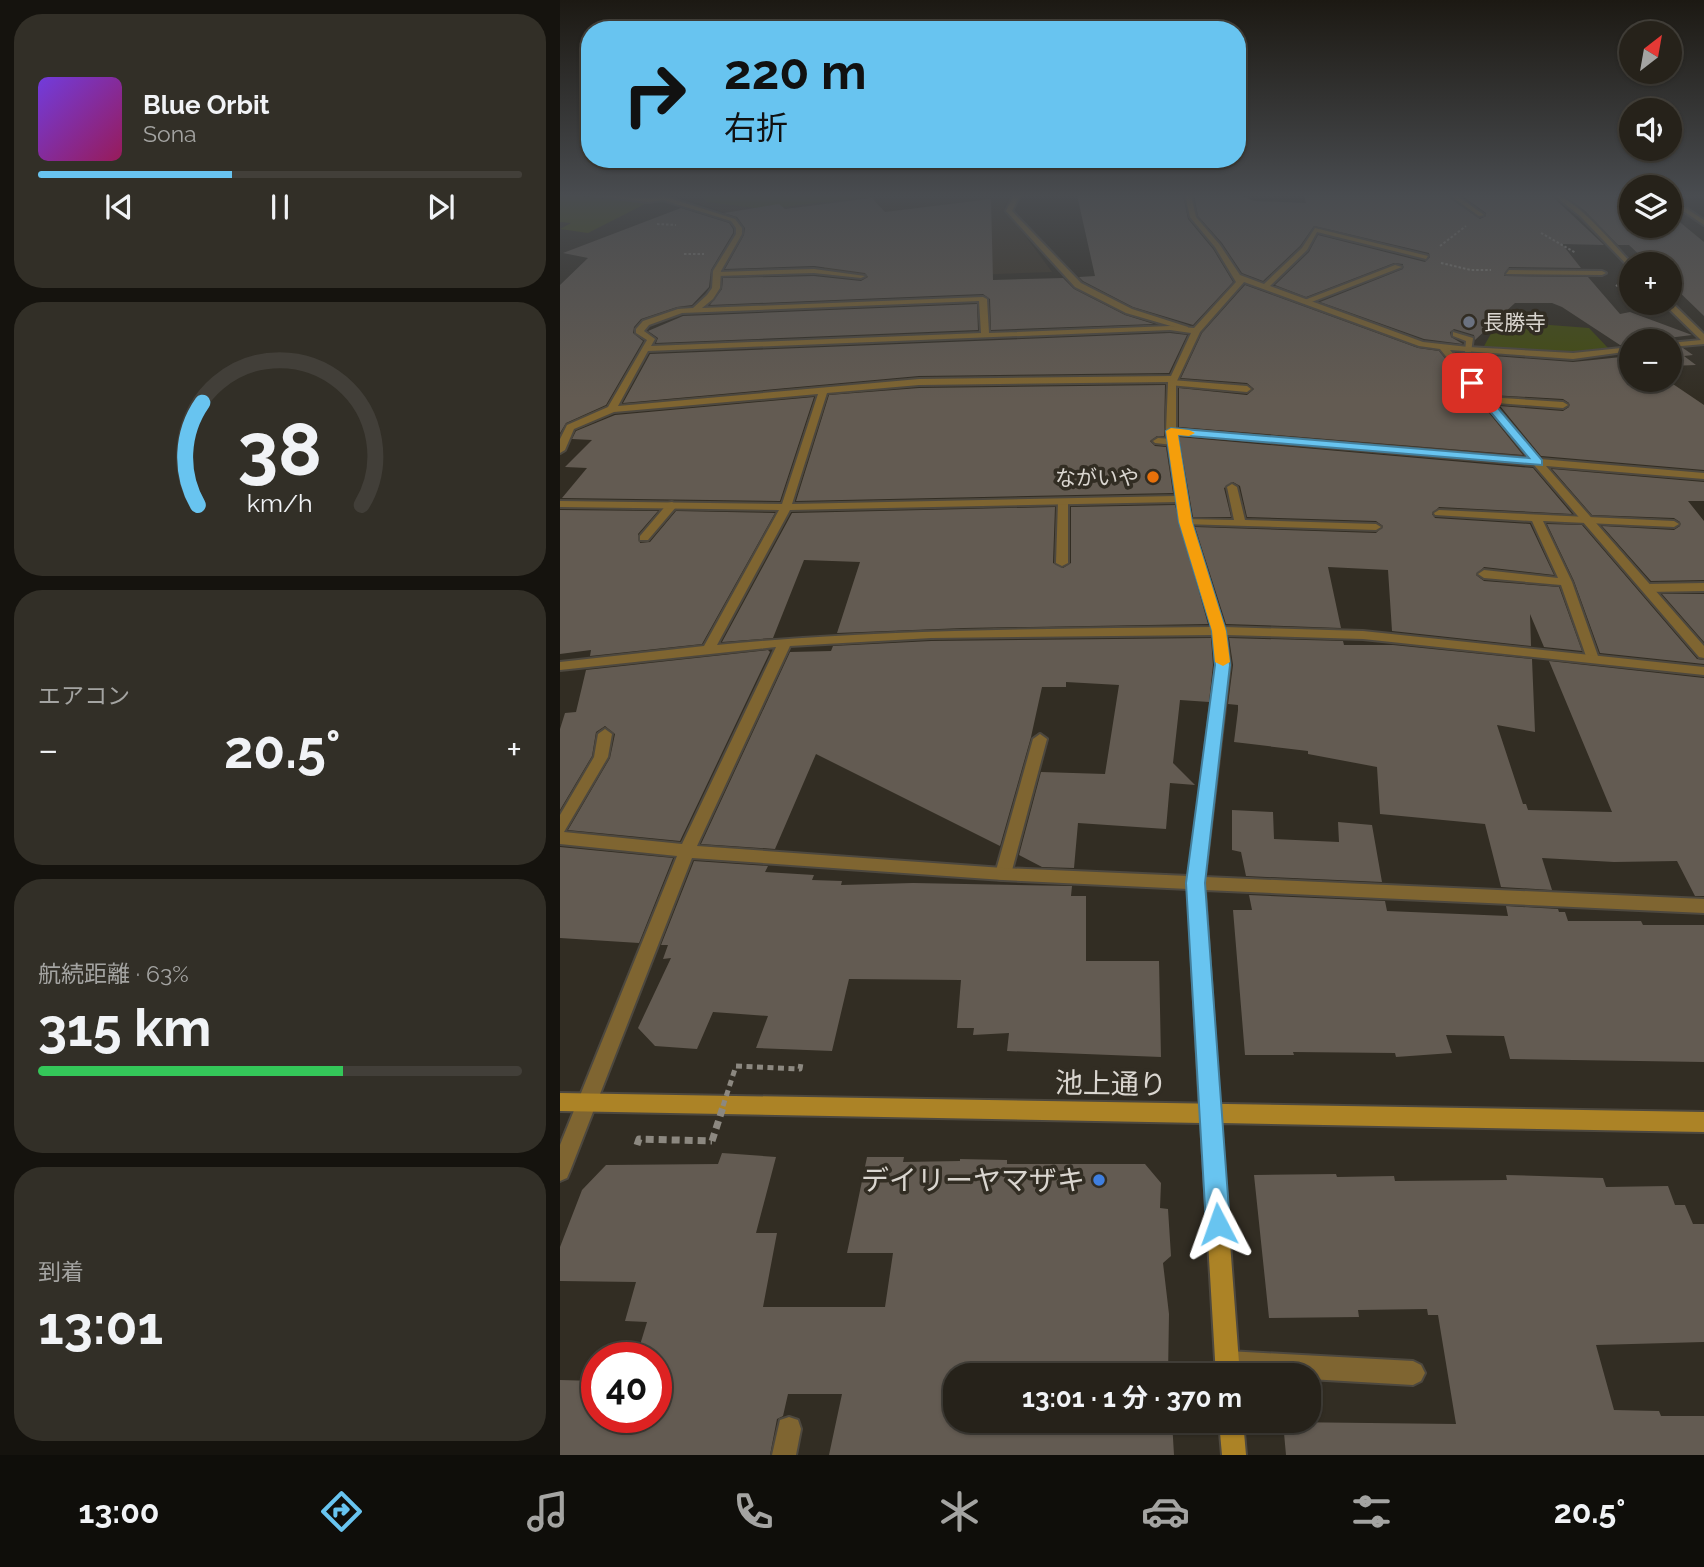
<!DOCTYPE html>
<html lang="ja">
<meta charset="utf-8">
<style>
:root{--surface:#26221a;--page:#322f27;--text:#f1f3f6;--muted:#a4a4a2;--line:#423f39;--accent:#68c4f0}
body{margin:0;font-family:Raleway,"Noto Sans JP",sans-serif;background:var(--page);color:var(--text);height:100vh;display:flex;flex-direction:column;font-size:26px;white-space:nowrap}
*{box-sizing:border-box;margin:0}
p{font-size:23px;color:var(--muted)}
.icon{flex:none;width:38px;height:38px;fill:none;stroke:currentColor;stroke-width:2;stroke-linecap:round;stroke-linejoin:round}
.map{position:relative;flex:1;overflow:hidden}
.drawer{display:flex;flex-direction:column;gap:14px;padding:14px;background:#15130e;width:560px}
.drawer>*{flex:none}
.guide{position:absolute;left:21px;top:21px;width:665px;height:147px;border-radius:28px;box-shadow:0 2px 5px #0004,0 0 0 2px var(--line);background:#68c4f0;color:#111;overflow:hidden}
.needle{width:46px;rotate:31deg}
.buttons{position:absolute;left:1059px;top:21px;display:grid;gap:14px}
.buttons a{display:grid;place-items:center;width:63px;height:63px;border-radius:50%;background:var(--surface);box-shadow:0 2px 5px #0004,0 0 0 2px var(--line);font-size:35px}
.speed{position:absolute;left:21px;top:1342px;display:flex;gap:14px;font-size:35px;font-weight:700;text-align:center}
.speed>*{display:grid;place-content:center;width:91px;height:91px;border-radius:50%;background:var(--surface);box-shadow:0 2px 5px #0004,0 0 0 2px var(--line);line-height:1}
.speed .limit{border:10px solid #d22;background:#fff;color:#111}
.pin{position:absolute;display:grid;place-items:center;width:60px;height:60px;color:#fff;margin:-30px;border-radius:14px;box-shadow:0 4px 10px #0006}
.me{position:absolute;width:77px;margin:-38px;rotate:356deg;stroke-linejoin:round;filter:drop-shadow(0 0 5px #0008)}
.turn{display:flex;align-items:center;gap:24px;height:147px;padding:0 28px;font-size:32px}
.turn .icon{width:91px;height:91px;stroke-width:2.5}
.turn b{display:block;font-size:49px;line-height:60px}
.big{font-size:52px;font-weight:700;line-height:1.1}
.drawer .card{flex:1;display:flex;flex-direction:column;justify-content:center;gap:10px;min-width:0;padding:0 24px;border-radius:28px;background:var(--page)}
.drawer .dial{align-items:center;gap:0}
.dial svg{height:182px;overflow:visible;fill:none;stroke:var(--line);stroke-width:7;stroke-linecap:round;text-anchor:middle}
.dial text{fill:var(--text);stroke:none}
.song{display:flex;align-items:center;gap:21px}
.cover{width:84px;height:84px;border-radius:10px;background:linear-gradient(135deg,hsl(260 70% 55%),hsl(330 70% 35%))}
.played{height:7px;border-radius:4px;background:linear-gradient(90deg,var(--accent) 40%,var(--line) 40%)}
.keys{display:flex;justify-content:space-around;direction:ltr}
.heat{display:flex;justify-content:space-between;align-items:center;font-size:38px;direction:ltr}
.charge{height:10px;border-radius:5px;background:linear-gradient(90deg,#34c759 63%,var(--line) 0)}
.trip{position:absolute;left:383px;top:1363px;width:378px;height:70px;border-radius:28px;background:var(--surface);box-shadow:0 2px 5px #0004,0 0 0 2px var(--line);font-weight:700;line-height:70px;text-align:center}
.tabs{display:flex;height:112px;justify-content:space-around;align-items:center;background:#0f0e0a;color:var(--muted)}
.tabs .icon{width:49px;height:49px}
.tabs .on{color:var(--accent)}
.tabs b{font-size:32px;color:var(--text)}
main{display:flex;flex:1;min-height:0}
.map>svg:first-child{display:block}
.built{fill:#3f3627}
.green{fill:#434c0d}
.building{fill:#635b52}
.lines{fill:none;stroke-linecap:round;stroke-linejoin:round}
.lane-casing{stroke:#4d483f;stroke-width:4}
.street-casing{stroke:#4d483f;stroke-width:4}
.secondary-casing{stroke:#4d483f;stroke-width:4}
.path-far3{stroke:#8c8880;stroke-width:2;stroke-dasharray:2.5 2;stroke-linecap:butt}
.path-far2{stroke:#8c8880;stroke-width:2.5;stroke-dasharray:3.5 2;stroke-linecap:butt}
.path-far1{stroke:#8c8880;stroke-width:5;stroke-dasharray:6 4.5;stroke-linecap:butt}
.path{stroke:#8c8880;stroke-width:7;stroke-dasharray:8 5;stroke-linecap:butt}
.lane{fill:#7f6531;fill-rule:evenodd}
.street{fill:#7f6531;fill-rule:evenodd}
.secondary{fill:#ac8326;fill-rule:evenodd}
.path-bridge-far1{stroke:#8c8880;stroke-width:5;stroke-dasharray:6 4.5;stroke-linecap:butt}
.path-bridge{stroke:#8c8880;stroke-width:7;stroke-dasharray:8 5;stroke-linecap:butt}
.route{fill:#68c4f0;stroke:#447f9c;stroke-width:2}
.slow{fill:#f59e0b}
.worship-dot{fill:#6b7280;stroke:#322d23;stroke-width:2.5}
.food-dot{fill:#e8710a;stroke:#322d23;stroke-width:2.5}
.shop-dot{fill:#3f7fe0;stroke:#322d23;stroke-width:2.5}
.labels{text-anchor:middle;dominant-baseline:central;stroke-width:7;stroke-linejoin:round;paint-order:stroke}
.far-poi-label{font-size:21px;fill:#dad6d0;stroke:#322d23;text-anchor:start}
.near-street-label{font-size:28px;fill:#dad6d0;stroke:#322d23}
.near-poi-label{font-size:28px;fill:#dad6d0;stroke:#322d23;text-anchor:end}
</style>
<main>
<section class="drawer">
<div class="card">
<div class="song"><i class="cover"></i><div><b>Blue Orbit</b><p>Sona</p></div></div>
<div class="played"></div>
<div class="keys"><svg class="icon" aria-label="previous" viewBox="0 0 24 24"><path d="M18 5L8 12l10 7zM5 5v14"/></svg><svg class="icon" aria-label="pause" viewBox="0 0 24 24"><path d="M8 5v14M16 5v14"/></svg><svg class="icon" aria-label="next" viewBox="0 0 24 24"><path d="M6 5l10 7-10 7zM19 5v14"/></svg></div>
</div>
<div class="card dial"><svg viewBox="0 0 100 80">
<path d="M14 69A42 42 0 1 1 86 69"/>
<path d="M14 69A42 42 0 0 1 16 24" stroke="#68c4f0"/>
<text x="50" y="56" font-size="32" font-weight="700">38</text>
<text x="50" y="72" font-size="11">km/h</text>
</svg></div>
<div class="card"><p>エアコン</p>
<div class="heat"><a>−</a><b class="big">20.5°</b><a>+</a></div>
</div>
<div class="card"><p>航続距離 · 63%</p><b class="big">315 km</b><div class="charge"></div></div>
<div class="card"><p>到着</p><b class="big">13:01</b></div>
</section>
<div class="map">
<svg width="1144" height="1455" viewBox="0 0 1144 1455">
<rect width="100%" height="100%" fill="#322d23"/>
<polygon class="built" points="131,195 450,195 444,207 492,272 308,279 268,274 229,210 171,215 123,198"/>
<g class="green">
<polygon points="0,195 11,195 87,203 28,233 0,229 11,223 0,222"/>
<polygon points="325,195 205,209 147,202 142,196"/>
<polygon points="938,321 1029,328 1048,348 1007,352 923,348"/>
</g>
<g class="building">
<polygon points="517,195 623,195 628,219 653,249 673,282 633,325 573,307 523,281 519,277 535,276"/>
<polygon points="634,195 680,195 694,201 746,203 744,195 887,196 920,219 926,216 926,213 902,196 991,195 1044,245 1002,244 1021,268 949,267 944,276 1028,277 1060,314 1070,312 1132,335 1108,338 1111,340 1108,341 1071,341 1071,344 1060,345 1002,307 992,303 955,303 915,340 914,335 894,329 890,332 891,337 903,344 864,339 760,302 843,269 843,264 834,263 746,297 715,285 749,252 758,235 865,262 870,257 869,253 754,226 740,246 703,281 682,273 662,243 638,216"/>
<polygon points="1003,195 1071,195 1071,226 1110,226 1110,214 1144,242 1144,316 1110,283 1110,264 1089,264 1069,245 1058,245 1025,211"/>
<polygon points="312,198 325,212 431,199 433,280 503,278 514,289 565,315 594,324 431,330 430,299 423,294 150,305 162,289 163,278 254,276 301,281 308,277 305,273 254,266 165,269 184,235 185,228 177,217 164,213 219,204 225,209"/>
<polygon points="121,208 169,223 173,229 173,233 151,270 149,287 132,305 117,307 81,319 74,327 73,333 83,341 46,405 6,423 0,433 0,285 28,258 3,253"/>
<polygon points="685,285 858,348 879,351 963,455 619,427 619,388 687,395 694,389 687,383 621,378 642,333"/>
<polygon points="417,304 418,330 96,343 98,338 88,331 123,316"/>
<polygon points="610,333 627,335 609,373 359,376 63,403 90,354"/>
<polygon points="1123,348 1133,355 1124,356 1136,365 1110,366 1110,349"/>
<polygon points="896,353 1013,362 1071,356 1071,380 1107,380 1144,405 1144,470 981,456 940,406 1003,411 1009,407 1009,403 1003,399 930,395"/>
<polygon points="605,385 604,436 597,436 590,441 595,446 606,447 613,493 236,501 269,395 359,388"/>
<polygon points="254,397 220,501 2,498 27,468 5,467 32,440 12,439 16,431 55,415"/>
<polygon points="619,437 973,468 1012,514 879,507 872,514 875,518 970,524 994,575 924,567 916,575 924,581 999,587 1022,651 984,647 970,614 971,646 832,631 828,570 768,567 781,628 666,624 635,527 816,533 823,526 816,521 687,517 680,486 673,482 664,488 671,517 633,517"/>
<polygon points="992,469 1144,482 1144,501 1128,501 1144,521 1144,580 1091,581 1042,526 1114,530 1120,526 1120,522 1114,518 1032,515"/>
<polygon points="615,505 648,624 404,628 277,633 300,562 244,560 213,638 162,642 232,513 495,507 493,563 503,568 511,563 511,507"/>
<polygon points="0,510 98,511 78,534 80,543 90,542 116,511 215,513 142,644 30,656 31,650 0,654"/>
<polygon points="987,524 1022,525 1137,659 1144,660 1144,664 1040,653 1014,581"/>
<polygon points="1102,594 1144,594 1144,642"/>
<polygon points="651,638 653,665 649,702 620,700 613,763 635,785 610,783 606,829 518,823 514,868 482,867 459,855 481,772 545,774 559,685 506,682 506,687 482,687 471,737 440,846 256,754 215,849 141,844 230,652 271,651 273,646 371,641"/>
<polygon points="669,638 783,641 784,645 833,645 972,659 975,732 937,725 963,804 966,804 968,810 1052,812 989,661 1144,678 1144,896 1135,896 1117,861 1054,862 982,858 992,890 941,887 925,824 820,814 817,767 748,754 748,751 674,742 678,710 678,705 668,704 673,665"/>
<polygon points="208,650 210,652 120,841 8,830 50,758 55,734 45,726 36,732 32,756 0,810 0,729 5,713 16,712 26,670"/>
<polygon points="672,810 713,812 714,839 779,842 778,822 812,825 822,882 686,876 681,852 672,850"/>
<polygon points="0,847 113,858 79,943 0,938"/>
<polygon points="134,861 208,866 205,872 254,875 252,880 282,881 281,885 353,883 512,886 511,896 526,896 526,961 599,961 601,1057 447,1051 449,1033 413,1035 414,1028 397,1028 401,980 289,979 272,1051 196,1048 208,1016 153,1012 137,1049 95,1046 78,1028 111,958 103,959 108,945 101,945"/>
<polygon points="689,895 825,901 827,911 948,916 946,906 998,909 999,912 1005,912 1008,921 1081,921 1083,925 1144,925 1144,1062 950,1059 944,1036 886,1035 892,1053 836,1057 835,1053 733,1052 734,1055 685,1055 673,910 692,910"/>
<polygon points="162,1153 216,1157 196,1233 217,1233 203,1307 325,1307 333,1253 287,1253 307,1157 344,1157 343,1162 400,1161 400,1159 447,1160 447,1164 585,1164 601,1183 600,1208 608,1209 611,1256 603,1263 609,1314 608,1376 396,1376 396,1421 612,1421 614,1455 269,1455 282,1394 228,1394 223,1416 217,1419 210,1455 0,1455 0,1380 37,1381 37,1418 96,1418 96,1358 76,1358 87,1322 65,1321 76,1282 0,1281 0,1247 22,1190 46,1165 158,1164"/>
<polygon points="776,1174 777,1177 834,1176 835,1181 947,1180 946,1175 1043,1178 1046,1187 1108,1186 1115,1205 1125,1205 1133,1224 1144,1224 1144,1342 1036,1345 1054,1410 1099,1411 1101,1416 1144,1416 1144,1455 726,1455 723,1422 896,1424 878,1315 868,1315 867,1309 798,1310 799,1317 709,1318 694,1175"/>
</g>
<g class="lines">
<defs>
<g id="lane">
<polygon points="454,195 460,195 452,211 521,283 572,309 628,327 628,331 566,313 515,287 446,211"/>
<polygon points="835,265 842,267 749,303 742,301"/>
<polygon points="254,269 305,276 301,278 254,273 157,276 153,274 157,272"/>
<polygon points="893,332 913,338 911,352 905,352 906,341 893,336"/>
<polygon points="612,380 687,386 691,389 687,392 609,385 609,381"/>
<polygon points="926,397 1003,402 1008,405 1003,408 923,402 921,400"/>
<polygon points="598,438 613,439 618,442 613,445 595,443 593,441"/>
<polygon points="672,484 677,487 685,520 816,524 821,527 816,530 622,524 622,520 626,519 674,520 667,487"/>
<polygon points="503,499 508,502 508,563 502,566 496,563 498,502"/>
<polygon points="112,502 117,505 116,507 88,540 80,540 80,536 108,503"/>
<polygon points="879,510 1114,521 1119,524 1114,527 983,521 1012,582 1039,659 1033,663 1027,659 1001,585 924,578 918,574 924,570 998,578 972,521 875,515 874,513"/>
<polygon points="1144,583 1144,591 1087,592 1081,588 1087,584"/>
<polygon points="480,734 487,739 451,874 449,879 443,880 437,879 435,874 473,739"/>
<polygon points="668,1351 853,1361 861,1365 865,1373 861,1381 853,1385 749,1379 749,1376 668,1375 660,1371 656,1363 660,1355"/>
<polygon points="229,1417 238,1420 241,1429 236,1455 212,1455 220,1420"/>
</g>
<g id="street">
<path d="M 31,195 L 88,198 L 103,196 L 175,219 L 182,228 L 182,234 L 161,271 L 160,288 L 153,299 L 142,308 L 423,297 L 427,299 L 429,333 L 610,326 L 634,328 L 676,282 L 655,247 L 630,217 L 625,195 L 631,195 L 636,217 L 660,245 L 680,275 L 704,284 L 742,248 L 755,228 L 868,256 L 866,259 L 757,232 L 747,250 L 710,286 L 863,342 L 908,347 L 1013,353 L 1071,347 L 1071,351 L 1013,359 L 890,350 L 980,459 L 1144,473 L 1144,479 L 986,466 L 1144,646 L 1144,658 L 1139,657 L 974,465 L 616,434 L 631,522 L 664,627 L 803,631 L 1144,667 L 1144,675 L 803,639 L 666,635 L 670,665 L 645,877 L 1144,899 L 1144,913 L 645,890 L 660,1114 L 657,1121 L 650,1124 L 643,1121 L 640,1114 L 628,889 L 443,880 L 132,858 L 10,1171 L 7,1178 L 0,1181 L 0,1145 L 117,856 L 0,844 L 0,815 L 34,757 L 38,734 L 45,729 L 52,734 L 48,757 L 4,832 L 122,844 L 216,647 L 0,670 L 0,662 L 144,646 L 219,510 L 0,507 L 0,501 L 222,504 L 258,394 L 54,412 L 14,429 L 5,450 L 0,453 L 0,439 L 7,425 L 48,407 L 87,340 L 76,333 L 76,329 L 83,321 L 118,309 L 133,308 L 147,295 L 152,288 L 153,271 L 176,234 L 176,228 L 171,221 L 103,200 L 88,202 ZM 684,282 L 859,346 L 880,349 L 969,458 L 616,429 L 616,383 L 640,332 ZM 419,301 L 421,333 L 91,346 L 95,339 L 84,331 L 89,325 L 122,313 ZM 610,330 L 631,333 L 611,376 L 359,379 L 58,406 L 88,351 ZM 608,382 L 606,431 L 616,496 L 232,504 L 267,393 L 359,385 ZM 617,502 L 621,522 L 652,627 C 487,629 322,629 157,645 L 230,510 ZM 653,635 L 656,665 L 629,876 L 443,868 L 137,846 L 230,646 L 371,638 Z"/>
<polygon points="889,195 896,195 924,215 919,216"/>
<path d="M 994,195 C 1013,195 1058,249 1072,264 L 1071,269 L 1020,216 Z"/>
<polygon points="1110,198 1144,220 1144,225 1110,202"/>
<polygon points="949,270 1042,271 1046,273 1042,275 946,274"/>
<polygon points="1110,301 1144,334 1144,344 1110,347 1110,343 1141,340 1103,303"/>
</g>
<g id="secondary">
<polygon points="0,1093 1144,1112 1144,1132 661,1123 680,1376 656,1376 641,1123 0,1111"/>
<polygon points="659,1421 683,1421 686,1455 662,1455"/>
</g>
</defs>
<use href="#lane" class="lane-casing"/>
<use href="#street" class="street-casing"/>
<use href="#secondary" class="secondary-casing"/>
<g class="path-far3">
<polyline points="97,224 116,225"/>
<polyline points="981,233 1016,253"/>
<polyline points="880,246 906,226"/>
<polyline points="124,254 144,254"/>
<polyline points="881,263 911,270 931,270"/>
<polyline points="1056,285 1071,297"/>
</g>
<polyline class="path-far2" points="1078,303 1087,310"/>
<polyline class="path-far1" points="176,1066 240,1069 241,1063"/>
<polyline class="path" points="77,1145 79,1139 152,1141"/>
<use href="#lane" class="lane"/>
<use href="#street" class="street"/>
<use href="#secondary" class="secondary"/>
<polyline class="path-bridge-far1" points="163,1106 176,1066"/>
<polyline class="path-bridge" points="152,1141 164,1104"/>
</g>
<linearGradient id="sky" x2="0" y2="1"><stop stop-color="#1c1913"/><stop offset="0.49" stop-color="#494c50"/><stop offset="1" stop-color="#494c50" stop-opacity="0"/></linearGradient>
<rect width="1144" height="399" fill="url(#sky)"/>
<polygon class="route" points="908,381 915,381 982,460 982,465 618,435 632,522 666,631 670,665 645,883 670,1224 667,1233 658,1236 649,1233 646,1224 626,883 655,665 652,631 619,522 606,431 611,428 969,458 908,385"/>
<polygon class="slow" points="611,428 629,430 635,433 629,436 618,435 632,522 666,631 670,662 663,666 655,662 652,631 619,522 606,431"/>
<circle class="worship-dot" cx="909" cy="322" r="7"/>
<circle class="food-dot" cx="593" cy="477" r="7"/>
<circle class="shop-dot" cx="539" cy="1180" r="7"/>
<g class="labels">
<g class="far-poi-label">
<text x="923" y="322">長勝寺</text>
<text x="579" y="477" text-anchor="end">ながいや</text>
</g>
<g class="near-street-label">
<text transform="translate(551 1084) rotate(1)">池上通り</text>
</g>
<g class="near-poi-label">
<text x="525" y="1180">デイリーヤマザキ</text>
</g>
</g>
</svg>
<div class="buttons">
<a><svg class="needle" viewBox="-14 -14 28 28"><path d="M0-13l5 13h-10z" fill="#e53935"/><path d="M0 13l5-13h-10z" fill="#a4a4a2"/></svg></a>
<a><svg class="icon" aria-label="sound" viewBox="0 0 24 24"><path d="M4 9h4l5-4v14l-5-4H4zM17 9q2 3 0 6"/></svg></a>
<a><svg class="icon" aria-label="layers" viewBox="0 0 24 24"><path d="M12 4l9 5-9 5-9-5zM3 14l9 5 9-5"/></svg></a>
<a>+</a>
<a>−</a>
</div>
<div class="speed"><div class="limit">40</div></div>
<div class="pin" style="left:912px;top:383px;background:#d93025"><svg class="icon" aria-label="arrive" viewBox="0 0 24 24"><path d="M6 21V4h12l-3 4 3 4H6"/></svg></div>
<svg class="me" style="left:658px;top:1224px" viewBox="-20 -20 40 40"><path d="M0-17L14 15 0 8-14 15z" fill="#68c4f0" stroke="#fff" stroke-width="4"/></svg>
<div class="trip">13:01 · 1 分 · 370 m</div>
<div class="guide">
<div class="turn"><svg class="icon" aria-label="right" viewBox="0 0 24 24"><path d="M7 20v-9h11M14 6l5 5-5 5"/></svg><div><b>220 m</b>右折</div></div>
</div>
</div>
</main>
<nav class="tabs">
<b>13:00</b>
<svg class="icon on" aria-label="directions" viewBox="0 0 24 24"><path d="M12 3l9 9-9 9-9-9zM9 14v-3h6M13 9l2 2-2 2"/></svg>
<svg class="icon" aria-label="music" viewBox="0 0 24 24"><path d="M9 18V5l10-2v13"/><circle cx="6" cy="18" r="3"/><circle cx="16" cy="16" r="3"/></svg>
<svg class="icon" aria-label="phone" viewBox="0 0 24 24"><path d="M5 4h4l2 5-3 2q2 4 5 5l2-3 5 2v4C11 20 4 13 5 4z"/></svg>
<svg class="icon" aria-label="climate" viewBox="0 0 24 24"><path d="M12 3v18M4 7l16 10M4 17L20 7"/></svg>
<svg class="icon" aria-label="car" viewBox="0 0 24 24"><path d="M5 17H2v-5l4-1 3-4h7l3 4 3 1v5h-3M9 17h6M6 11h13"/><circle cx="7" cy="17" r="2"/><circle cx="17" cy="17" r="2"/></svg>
<svg class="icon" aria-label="filters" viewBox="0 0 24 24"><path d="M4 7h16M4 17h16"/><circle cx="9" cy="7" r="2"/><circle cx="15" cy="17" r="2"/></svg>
<b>20.5°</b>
</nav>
